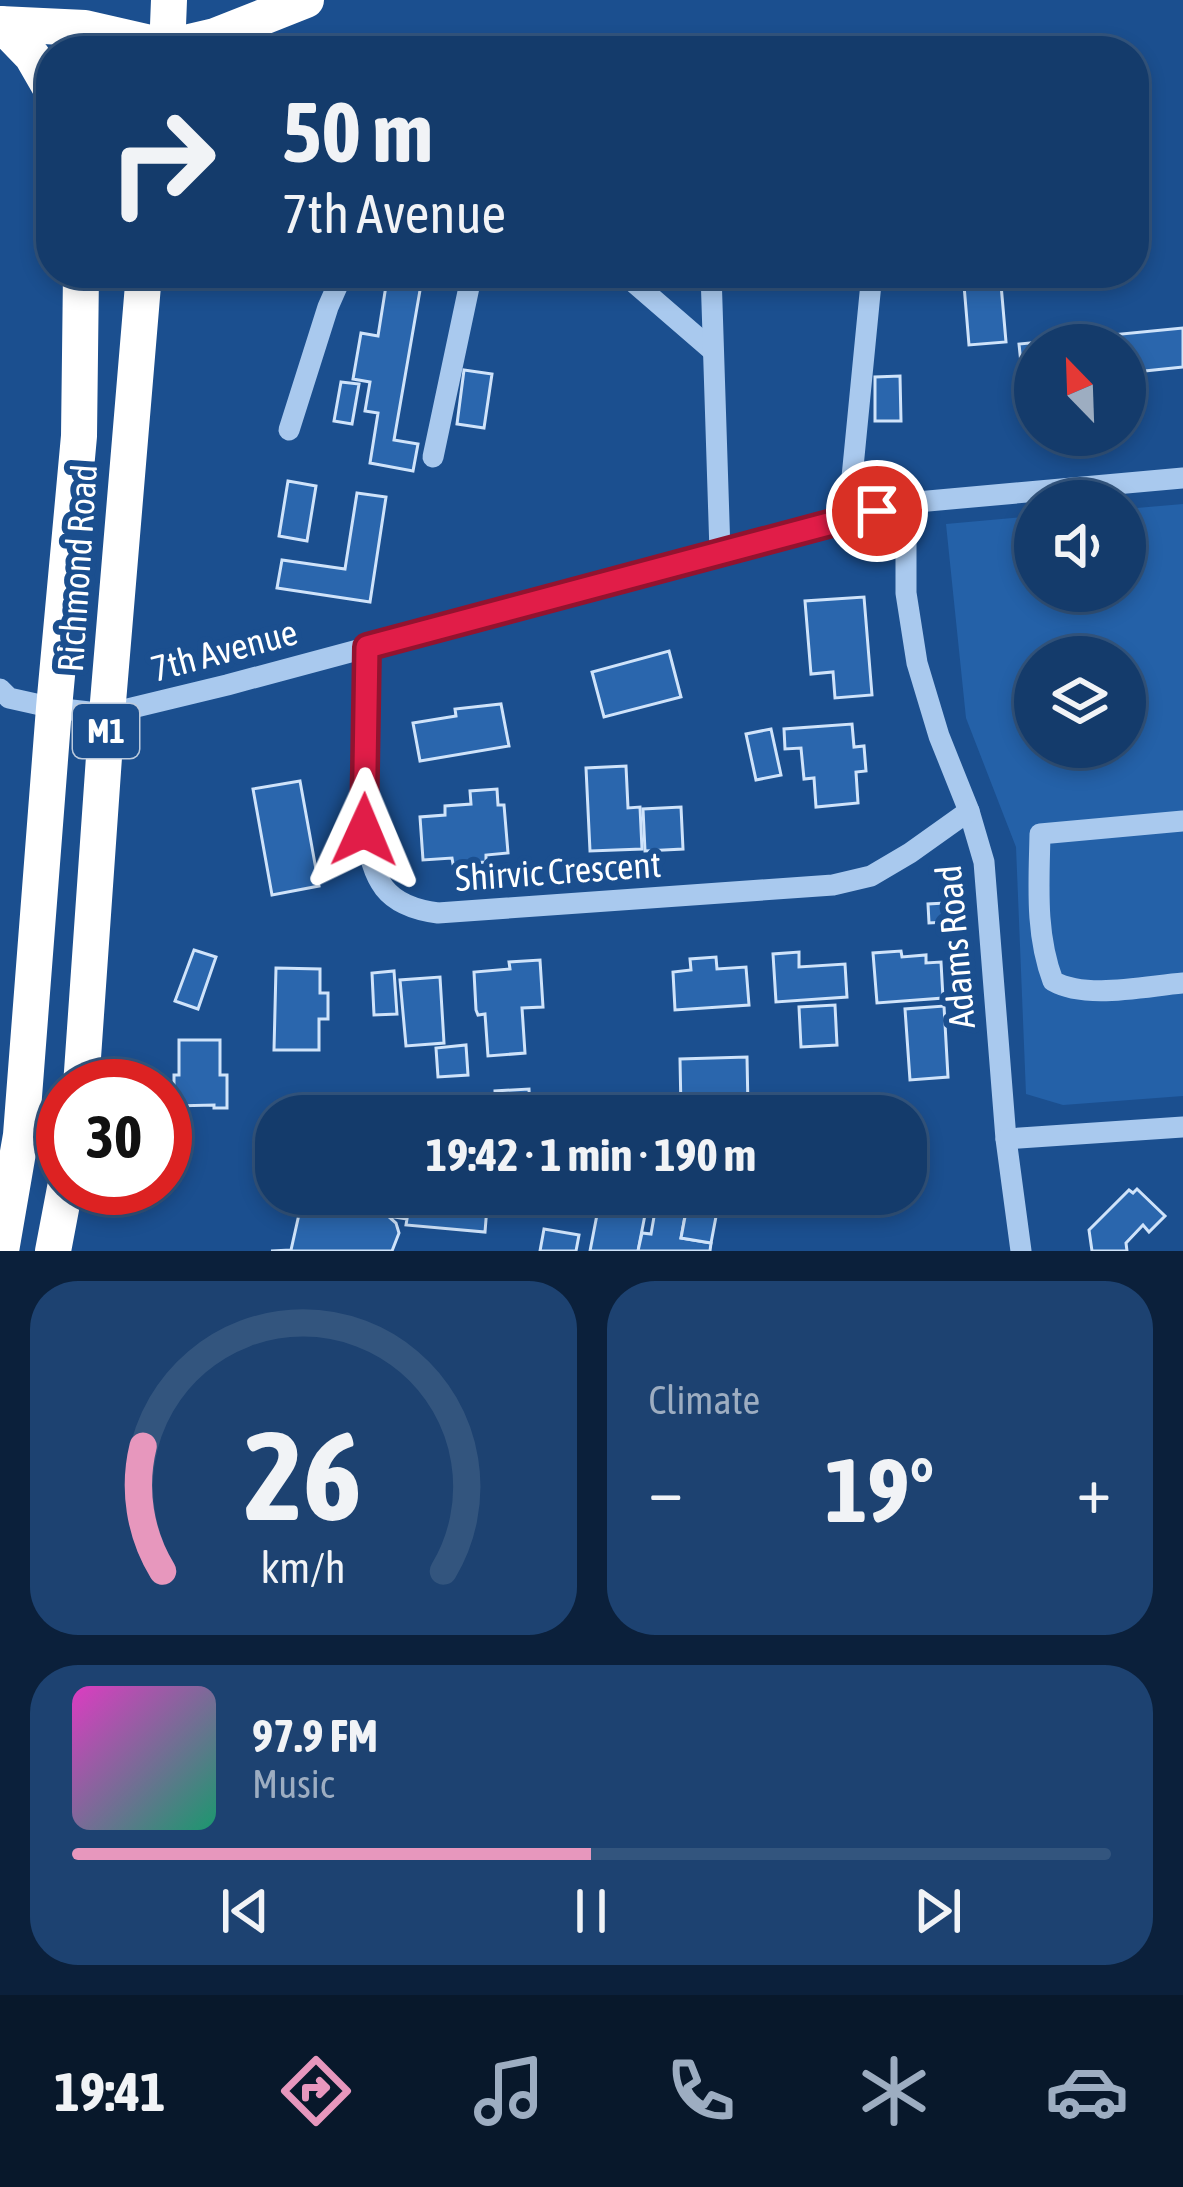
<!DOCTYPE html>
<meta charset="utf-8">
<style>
:root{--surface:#143b6b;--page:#1d4271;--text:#f1f3f6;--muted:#9dadc1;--line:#33557e;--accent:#e797bd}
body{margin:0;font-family:"Asap Condensed",sans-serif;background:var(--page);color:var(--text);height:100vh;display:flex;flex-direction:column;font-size:45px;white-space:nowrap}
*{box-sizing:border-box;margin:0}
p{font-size:39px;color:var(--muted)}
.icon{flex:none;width:66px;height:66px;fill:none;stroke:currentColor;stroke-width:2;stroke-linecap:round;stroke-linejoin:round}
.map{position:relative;height:1251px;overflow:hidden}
.drawer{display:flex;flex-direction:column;gap:30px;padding:30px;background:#0b203b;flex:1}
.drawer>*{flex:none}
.guide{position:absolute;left:36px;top:36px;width:1113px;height:252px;border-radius:48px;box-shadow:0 6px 18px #0003,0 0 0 3px var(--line);background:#143b6b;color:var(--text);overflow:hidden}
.needle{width:78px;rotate:337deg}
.controls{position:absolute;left:1014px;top:324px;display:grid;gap:24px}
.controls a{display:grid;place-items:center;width:132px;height:132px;border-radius:50%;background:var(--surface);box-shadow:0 6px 18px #0003,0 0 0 3px var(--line);font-size:60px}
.speed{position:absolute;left:36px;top:1059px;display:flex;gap:24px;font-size:60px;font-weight:700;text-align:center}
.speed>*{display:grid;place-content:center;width:156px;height:156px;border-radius:50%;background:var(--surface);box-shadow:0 6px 18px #0003,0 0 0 3px var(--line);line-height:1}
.speed .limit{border:18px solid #d22;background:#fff;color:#111}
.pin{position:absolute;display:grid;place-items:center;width:102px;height:102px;color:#fff;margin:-51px;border:6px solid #fff;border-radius:50%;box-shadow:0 3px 12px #0007}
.me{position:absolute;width:132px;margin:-66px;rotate:1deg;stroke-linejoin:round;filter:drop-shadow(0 0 9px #0008)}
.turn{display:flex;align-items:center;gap:42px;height:252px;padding:0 48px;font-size:54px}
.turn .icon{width:156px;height:156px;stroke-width:2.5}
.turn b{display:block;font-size:84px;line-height:102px}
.big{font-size:90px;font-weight:700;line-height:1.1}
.drawer .card{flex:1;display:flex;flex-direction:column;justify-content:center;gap:18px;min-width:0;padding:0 42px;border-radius:48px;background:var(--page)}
.drawer .dial{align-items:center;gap:0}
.dial svg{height:312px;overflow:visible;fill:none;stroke:var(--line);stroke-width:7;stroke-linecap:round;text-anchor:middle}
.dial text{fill:var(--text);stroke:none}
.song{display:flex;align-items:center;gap:36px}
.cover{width:144px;height:144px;border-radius:18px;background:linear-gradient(135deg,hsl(310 70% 55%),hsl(160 70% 35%))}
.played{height:12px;border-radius:6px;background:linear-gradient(90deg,var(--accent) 50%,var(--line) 50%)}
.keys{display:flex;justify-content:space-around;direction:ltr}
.heat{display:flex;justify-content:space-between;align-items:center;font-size:66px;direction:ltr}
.drawer .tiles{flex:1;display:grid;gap:30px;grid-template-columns:1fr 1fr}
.card:last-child{grid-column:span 2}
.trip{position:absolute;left:255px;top:1095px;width:672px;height:120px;border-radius:48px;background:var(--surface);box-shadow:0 6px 18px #0003,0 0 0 3px var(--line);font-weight:700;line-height:120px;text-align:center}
.dock{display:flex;height:192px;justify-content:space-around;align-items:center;background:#08182b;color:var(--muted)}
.dock .icon{width:84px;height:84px}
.dock .selected{color:var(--accent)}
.dock b{font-size:54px;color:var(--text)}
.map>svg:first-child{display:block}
.green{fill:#2461a8;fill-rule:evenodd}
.building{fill:#2a66ad;stroke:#cfe3fa;stroke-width:3}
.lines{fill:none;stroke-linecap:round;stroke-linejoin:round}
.minor{stroke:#a9c9ee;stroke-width:21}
.highway{stroke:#fff;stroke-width:36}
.route-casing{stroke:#92132f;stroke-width:30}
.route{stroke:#e11d48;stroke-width:21}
.labels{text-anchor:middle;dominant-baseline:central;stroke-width:12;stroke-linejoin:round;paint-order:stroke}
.shield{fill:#1b4f8f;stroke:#bbcadd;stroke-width:3}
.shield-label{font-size:33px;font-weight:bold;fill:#fff}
.street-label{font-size:36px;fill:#fff;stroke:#1b4f8f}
</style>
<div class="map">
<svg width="1183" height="1251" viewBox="0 0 1183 1251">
<rect width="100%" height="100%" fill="#1b4f8f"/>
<path class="green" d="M 1183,504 L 1183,1096 L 1063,1105 L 1026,1094 L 1016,847 L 966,718 L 946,524 L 1035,516 L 1035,591 L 1125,591 L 1125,509 ZM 1035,657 L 1125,657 L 1125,747 L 1035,747 Z"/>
<g class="building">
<polygon points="388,273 423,273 394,440 418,444 413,471 370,463 378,413 365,411 370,382 353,379 361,333 378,336"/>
<polygon points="963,273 1000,273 1006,342 969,345"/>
<polygon points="1183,328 1183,367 1125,373 1125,345 1035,345 1035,382 1023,383 1019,344"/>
<polygon points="464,370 492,374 484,428 457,424"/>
<polygon points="900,376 901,421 875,421 875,377"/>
<polygon points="341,382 359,384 352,424 334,421"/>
<polygon points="288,481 316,486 307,541 279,536"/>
<polygon points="357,493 386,497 370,602 277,588 282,560 345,569"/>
<polygon points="864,597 872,695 835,698 833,672 811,674 805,601"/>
<polygon points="669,651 681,697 604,717 592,672"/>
<polygon points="501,704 509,746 420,761 413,723 456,716 455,709"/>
<polygon points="852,724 854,747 864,746 866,771 856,772 858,803 816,807 814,778 804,779 801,748 785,749 784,729"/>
<polygon points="771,729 781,775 756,780 746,734"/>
<polygon points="626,766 628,808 640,807 642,849 590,851 586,768"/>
<polygon points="300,781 319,886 272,895 253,789"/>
<polygon points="497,789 498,805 504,805 508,853 486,855 486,862 453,864 452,858 423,860 420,817 445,815 445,806 471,804 470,791"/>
<polygon points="681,807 683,849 645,851 643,809"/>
<polygon points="945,903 946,922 929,923 928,904"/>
<polygon points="194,950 216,957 198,1009 175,1001"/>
<polygon points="901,951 902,957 926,955 926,963 941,962 943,998 877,1003 873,953"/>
<polygon points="799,952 799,967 845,964 847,997 776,1002 773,954"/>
<polygon points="716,957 717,969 746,967 749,1005 675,1010 673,972 691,970 690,959"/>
<polygon points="540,960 543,1007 522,1008 525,1053 488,1056 485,1014 478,1015 476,1010 474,972 510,969 509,962"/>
<polygon points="276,968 320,969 320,993 328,993 328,1019 319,1019 319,1050 274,1050"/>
<polygon points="394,971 397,1014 374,1015 372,973"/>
<polygon points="440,977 444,1043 406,1046 400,980"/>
<polygon points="835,1005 837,1045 801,1047 799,1007"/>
<polygon points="944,1006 948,1077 910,1080 905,1009"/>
<polygon points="179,1040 220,1040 220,1075 227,1075 227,1108 214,1108 214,1105 174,1106 174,1075 179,1075"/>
<polygon points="466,1045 468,1075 438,1077 436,1048"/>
<polygon points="747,1057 748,1108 681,1109 680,1059"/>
<polygon points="529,1089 530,1116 496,1116 495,1091"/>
<polygon points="1137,1189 1165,1216 1149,1232 1143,1225 1126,1243 1127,1251 1092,1251 1089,1230 1129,1190 1133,1193"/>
<polygon points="324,1194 488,1194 485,1232 406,1225 407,1219 388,1216 396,1223 399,1233 392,1251 271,1251 291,1250 302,1201 321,1203"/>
<polygon points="601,1194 649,1194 638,1251 590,1251"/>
<polygon points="658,1194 689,1194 681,1238 711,1243 710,1251 638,1251 642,1233 651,1234"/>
<polygon points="688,1201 718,1206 711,1243 681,1238"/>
<polygon points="544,1229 579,1235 576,1251 540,1251"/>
</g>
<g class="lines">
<g class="minor">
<polyline points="623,273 712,350"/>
<polyline points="711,273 720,552"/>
<polyline points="289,430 328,307 343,273"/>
<polyline points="433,457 472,273"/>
<polyline points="906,503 906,593 917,663 939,736 969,811 984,862 1006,1139 1021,1251"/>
<polyline points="848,518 872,273"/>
<path d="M 367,647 L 365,830 C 373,881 384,906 438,913 L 833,885 L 871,876 L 910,853 L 969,811"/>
<polyline points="0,689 9,698 54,708 107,714 227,685 906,503 1183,478"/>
<path d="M 1183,821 L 1040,834 C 1039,884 1035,933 1053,981 C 1086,1000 1146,986 1183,983"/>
<polyline points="1006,1139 1183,1127"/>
</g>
<g class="highway">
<polyline points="0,24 85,28 168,47 215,36 306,0"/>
<polyline points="1,24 32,56 51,89"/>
<polyline points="167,51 169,0"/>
<polyline points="81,1086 107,714 144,273"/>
<polyline points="1,1251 21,1135 54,708 79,436 81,273"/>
<polyline points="53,1251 65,1188"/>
</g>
</g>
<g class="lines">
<defs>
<polyline id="route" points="364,830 367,647 877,511"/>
</defs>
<use href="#route" class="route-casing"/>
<use href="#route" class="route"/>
</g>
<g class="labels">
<rect class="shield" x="73" y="704" width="66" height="54" rx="9"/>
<g class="shield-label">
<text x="106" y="731">M1</text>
</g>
<g class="street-label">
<text transform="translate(77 568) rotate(-86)">Richmond Road</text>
<text transform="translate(224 650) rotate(-15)">7th Avenue</text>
<text transform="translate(558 871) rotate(-4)">Shirvic Crescent</text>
<text transform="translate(955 947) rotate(-95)">Adams Road</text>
</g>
</g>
</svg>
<div class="controls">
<a><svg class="needle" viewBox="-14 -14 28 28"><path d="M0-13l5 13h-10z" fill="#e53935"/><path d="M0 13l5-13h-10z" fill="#9dadc1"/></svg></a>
<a><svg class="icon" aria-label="sound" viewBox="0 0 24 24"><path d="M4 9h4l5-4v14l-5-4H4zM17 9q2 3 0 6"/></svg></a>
<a><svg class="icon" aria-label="layers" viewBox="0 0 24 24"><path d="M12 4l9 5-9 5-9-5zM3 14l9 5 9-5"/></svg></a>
</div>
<div class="speed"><div class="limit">30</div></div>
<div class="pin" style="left:877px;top:511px;background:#d93025"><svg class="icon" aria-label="arrive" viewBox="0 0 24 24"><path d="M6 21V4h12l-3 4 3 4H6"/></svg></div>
<svg class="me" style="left:364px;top:830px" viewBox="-20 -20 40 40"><path d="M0-17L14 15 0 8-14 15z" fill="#e11d48" stroke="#fff" stroke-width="4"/></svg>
<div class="trip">19:42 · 1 min · 190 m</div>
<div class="guide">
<div class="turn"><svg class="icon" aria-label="right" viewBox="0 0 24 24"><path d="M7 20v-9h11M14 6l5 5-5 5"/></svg><div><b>50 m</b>7th Avenue</div></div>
</div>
</div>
<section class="drawer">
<div class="tiles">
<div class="card dial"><svg viewBox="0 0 100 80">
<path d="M14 69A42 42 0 1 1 86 69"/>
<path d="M14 69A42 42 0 0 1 9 37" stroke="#e797bd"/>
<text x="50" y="56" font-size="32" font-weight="700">26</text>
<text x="50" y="72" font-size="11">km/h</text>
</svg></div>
<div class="card"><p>Climate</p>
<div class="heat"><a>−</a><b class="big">19°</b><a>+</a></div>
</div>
<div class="card">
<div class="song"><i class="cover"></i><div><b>97.9 FM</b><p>Music</p></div></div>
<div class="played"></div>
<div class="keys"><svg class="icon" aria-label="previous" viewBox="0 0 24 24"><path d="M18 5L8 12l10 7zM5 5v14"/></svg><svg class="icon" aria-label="pause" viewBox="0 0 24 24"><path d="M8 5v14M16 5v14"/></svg><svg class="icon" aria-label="next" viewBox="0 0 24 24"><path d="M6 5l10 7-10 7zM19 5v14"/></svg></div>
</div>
</div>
</section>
<nav class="dock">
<b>19:41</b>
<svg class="icon selected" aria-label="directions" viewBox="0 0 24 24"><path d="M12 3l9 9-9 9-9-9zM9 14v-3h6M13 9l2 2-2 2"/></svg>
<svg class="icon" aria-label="music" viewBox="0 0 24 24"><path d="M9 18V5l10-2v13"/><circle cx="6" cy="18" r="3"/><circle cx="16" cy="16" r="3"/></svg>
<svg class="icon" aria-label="phone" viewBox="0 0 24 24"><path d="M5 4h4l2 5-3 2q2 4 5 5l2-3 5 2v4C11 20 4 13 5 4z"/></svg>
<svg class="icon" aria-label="climate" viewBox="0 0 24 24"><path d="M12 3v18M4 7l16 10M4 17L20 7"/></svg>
<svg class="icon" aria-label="car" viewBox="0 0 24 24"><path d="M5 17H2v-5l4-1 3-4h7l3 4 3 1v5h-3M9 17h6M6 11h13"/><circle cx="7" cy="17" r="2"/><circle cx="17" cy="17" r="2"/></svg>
</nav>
